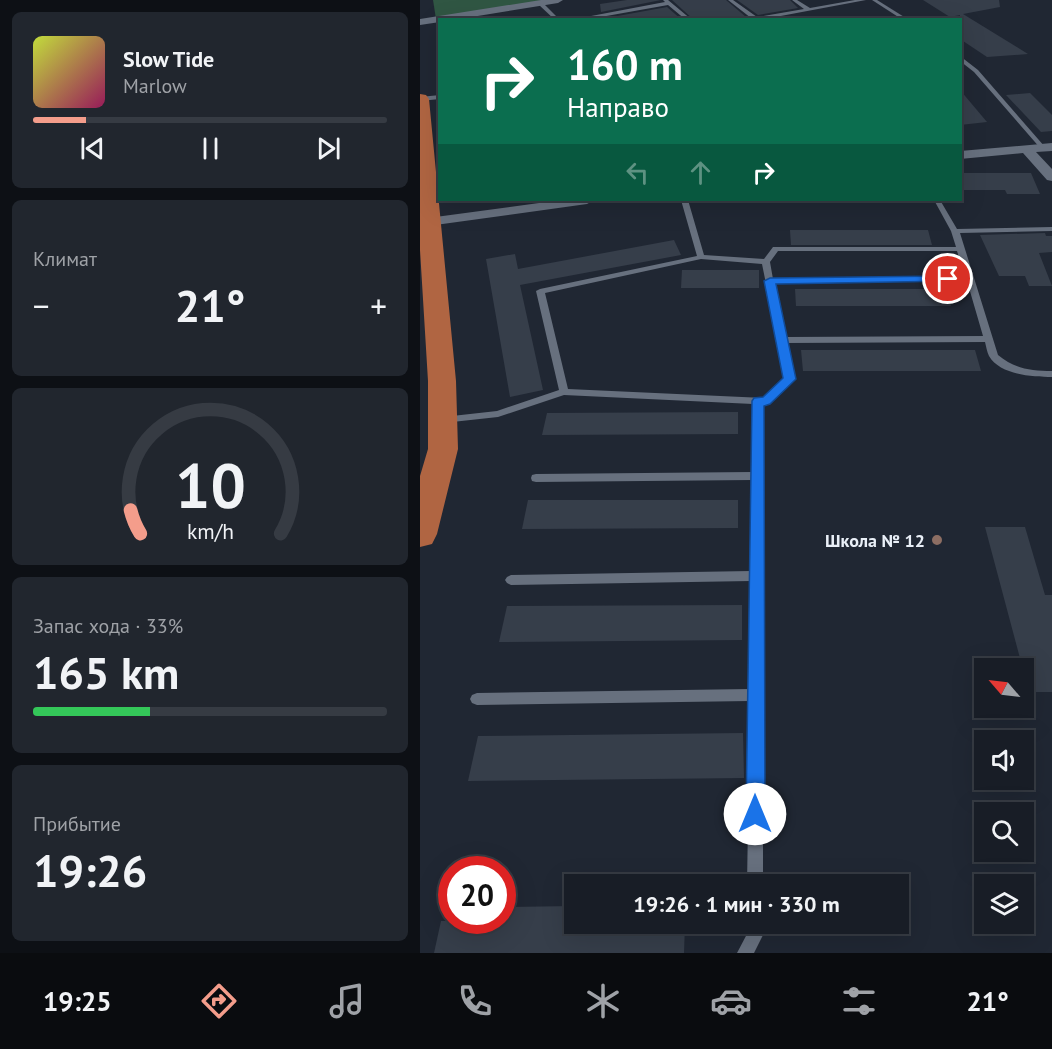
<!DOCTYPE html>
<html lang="ru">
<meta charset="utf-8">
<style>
:root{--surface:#181d26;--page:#21262e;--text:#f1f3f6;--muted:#9fa2a7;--line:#363b43;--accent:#f49d8b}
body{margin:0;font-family:"PT Sans",sans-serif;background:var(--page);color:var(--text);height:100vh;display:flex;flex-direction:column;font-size:22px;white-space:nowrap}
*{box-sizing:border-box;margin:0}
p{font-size:20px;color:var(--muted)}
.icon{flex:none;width:33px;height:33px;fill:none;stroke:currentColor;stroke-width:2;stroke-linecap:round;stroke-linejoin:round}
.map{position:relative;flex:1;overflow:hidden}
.panel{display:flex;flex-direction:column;gap:12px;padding:12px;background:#0d1015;width:420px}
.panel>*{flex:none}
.hud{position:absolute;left:18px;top:18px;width:524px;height:183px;border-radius:0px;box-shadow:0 6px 24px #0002,0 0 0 2px var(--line);background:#0b6e4f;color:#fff;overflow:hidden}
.needle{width:39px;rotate:298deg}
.tools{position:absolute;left:554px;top:658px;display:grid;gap:12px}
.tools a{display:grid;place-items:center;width:60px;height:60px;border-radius:0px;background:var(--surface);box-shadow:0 6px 24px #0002,0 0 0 2px var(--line);font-size:30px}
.speed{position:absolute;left:18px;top:856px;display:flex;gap:12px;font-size:30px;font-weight:700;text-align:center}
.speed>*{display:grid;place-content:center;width:78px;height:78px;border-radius:50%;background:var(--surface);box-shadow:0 6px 24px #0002,0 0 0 2px var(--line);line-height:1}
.speed .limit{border:9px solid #d22;background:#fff;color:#111}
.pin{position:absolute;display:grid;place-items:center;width:51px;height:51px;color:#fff;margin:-26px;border:3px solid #fff;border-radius:50%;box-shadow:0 2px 6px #0007}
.me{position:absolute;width:66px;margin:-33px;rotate:0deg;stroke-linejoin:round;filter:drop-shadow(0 0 4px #0008)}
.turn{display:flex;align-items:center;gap:21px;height:126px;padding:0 30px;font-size:27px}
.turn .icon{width:78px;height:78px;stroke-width:2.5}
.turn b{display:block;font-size:42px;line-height:51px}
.lanes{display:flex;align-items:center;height:57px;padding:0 30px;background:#0003;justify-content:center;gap:30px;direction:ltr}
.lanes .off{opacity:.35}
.big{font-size:45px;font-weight:600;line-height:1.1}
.panel .widget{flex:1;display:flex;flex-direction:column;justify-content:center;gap:9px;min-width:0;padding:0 21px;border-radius:9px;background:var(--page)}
.panel .dial{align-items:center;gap:0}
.dial svg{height:156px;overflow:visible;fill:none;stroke:var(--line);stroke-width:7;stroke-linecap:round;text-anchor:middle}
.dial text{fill:var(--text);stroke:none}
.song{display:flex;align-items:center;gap:18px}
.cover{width:72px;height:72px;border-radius:9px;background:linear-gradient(135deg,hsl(70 70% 55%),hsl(330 70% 35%))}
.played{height:6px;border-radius:3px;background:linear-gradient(90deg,var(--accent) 15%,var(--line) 15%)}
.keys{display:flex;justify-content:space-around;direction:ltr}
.heat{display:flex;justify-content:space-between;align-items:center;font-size:33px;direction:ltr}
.charge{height:9px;border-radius:4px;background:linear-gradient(90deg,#34c759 33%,var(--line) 0)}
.trip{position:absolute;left:144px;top:874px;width:345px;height:60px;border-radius:0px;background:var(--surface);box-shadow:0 6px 24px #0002,0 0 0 2px var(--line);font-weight:600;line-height:60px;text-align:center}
.dock{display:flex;height:96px;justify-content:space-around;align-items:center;background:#0a0c0f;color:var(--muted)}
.dock .icon{width:42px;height:42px}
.dock .selected{color:var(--accent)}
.dock b{font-size:27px;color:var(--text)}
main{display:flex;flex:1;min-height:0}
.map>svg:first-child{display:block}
.green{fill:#305643}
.building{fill:#363e4a}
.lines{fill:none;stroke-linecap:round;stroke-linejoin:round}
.service{fill:#67707e;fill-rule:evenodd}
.minor{fill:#67707e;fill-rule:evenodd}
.primary{fill:#b06542;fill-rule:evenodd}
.route{fill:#1a73e8;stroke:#114b97;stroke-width:1.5}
.education-dot{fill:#8d6e63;stroke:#202733;stroke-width:2}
.labels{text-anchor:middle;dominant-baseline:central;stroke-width:6;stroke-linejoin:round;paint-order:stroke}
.poi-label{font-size:18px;font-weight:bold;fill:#e9eff7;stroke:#202733;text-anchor:end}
</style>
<main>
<section class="panel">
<div class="widget">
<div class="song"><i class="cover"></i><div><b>Slow Tide</b><p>Marlow</p></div></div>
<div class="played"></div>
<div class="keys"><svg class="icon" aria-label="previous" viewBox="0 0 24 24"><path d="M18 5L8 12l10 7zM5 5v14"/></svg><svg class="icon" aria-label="pause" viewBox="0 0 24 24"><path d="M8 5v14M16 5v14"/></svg><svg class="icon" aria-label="next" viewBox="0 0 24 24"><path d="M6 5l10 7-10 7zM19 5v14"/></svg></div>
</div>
<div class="widget"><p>Климат</p>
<div class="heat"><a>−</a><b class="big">21°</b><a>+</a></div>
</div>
<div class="widget dial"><svg viewBox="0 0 100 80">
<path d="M14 69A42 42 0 1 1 86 69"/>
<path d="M14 69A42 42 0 0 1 9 57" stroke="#f49d8b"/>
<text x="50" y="56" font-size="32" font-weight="700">10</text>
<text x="50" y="72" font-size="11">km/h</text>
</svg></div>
<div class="widget"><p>Запас хода · 33%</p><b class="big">165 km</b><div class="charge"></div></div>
<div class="widget"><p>Прибытие</p><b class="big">19:26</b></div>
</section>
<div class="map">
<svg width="632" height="953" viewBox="0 0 632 953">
<rect width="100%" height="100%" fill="#202733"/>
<polygon class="green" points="13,0 135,0 16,19"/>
<g class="building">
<polygon points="207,0 241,0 181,12 180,4"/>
<polygon points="252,0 306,0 326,17 317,20 274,20"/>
<polygon points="317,0 370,0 378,8 338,15"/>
<polygon points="503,0 579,0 580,7 543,14 608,54 567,57 540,39 540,15 530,17"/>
<polygon points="247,7 262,20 181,20 181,19"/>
<polygon points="540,90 567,122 540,125"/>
<polygon points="610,93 632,115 632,131 621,132 586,95"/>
<polygon points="540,173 611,173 620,194 587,194 585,190 540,190"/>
<polygon points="370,230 508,230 512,245 371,245"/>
<polygon points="625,233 626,236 632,236 632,252 619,253 632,286 609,286 605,276 579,276 560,235"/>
<polygon points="254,240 261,255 100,285 123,390 90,397 66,259 95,254 98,269"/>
<polygon points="262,270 339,270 339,288 261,288"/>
<polygon points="375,289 526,289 531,306 376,306"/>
<polygon points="381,350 555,350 561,371 383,371"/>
<polygon points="318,412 318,434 122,435 127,413"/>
<polygon points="108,500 318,500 318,528 102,529"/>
<polygon points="565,527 605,527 625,595 632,595 632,692 609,692"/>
<polygon points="322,605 322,640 79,642 87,606"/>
<polygon points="323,733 324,778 48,781 58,736"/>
<polygon points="154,906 154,924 265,924 264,953 14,953 21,921 82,921 82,907"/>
</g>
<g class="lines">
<g class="service">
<polygon points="243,0 248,0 272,20 266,20 248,5 164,20 150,20 245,2"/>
<polygon points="308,0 313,0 337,17 384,9 372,0 377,0 390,8 435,0 446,0 339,20 325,20 331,18"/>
<polygon points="452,0 457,0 489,20 483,20"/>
<polygon points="118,2 122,2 140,20 135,20 118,4"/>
<polygon points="540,56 558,70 625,147 625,149 621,149 554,72 540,61"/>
<polygon points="20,95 20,99 0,101 0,97"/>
<path d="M 261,200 L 268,200 L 284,255 L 344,259 L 353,247 L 536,247 L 531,231 L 514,200 L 520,200 L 537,229 L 632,227 L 632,231 L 540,233 L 578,355 C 595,369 611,371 632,371 L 632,377 C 613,377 580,375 569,356 C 567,352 566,346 565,342 L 367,343 L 375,379 L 349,403 L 343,404 L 343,885 L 327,885 L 330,701 L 57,705 L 52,703 L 50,699 L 52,695 L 57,693 L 330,689 L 331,581 L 91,585 L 87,583 L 85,580 L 87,577 L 91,575 L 331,571 L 332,480 L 116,482 L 112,481 L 111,478 L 112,475 L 116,474 L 332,472 L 333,404 L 144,395 L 78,417 L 23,423 L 18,420 L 23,417 L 77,411 L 139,390 L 116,291 L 120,289 L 277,256 ZM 358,251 L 537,251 L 545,277 L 353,279 L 350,262 ZM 281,259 L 342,264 L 365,378 L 344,398 L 148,389 L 125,293 ZM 547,281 L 563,336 L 366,337 L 355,283 Z"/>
<polygon points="327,924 343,924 343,935 334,953 317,953 327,934"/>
</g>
<g class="minor">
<polygon points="121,0 143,0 138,3 33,20 20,20 20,22 0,25 0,19"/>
<polygon points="632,143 632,151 616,152 632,169 632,181 627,180 603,153 540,159 540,151"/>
<polygon points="141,200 174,200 167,204 8,226 1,222 8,218"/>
</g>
<polygon class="primary" points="0,94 6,95 9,99 36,381 38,449 17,534 12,544 0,547 0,476 8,449 8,381 0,250"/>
</g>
<polygon class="route" points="528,276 533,279 532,281 356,284 376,379 350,404 344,406 345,814 342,820 335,823 329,820 326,814 332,401 334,398 343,397 363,378 344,281 350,278"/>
<circle class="education-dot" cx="517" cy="540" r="6"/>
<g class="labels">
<g class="poi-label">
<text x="505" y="540">Школа № 12</text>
</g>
</g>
</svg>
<div class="tools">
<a><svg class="needle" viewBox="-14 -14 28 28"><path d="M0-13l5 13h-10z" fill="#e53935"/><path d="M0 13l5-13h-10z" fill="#9fa2a7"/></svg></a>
<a><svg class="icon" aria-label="sound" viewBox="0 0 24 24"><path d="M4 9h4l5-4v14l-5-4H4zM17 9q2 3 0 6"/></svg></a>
<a><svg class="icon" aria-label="search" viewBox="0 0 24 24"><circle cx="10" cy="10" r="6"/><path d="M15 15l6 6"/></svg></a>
<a><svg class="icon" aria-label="layers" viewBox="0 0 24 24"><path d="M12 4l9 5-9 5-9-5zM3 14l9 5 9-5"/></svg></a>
</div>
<div class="speed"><div class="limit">20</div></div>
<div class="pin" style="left:528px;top:279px;background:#d93025"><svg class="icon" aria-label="arrive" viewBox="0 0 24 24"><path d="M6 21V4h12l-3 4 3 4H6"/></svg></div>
<svg class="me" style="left:335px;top:814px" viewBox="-20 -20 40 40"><circle r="19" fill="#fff"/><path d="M0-13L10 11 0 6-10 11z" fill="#1a73e8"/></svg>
<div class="trip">19:26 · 1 мин · 330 m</div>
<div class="hud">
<div class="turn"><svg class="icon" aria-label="right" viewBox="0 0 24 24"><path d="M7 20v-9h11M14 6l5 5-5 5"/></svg><div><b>160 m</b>Направо</div></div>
<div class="lanes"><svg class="icon off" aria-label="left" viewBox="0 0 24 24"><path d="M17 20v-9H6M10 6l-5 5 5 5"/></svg><svg class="icon off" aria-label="ahead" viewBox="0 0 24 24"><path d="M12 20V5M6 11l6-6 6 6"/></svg><svg class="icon" aria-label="right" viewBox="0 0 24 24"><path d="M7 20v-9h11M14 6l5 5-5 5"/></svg></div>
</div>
</div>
</main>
<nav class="dock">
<b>19:25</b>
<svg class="icon selected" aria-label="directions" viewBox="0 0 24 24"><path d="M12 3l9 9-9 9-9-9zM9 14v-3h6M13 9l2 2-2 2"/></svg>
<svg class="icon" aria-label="music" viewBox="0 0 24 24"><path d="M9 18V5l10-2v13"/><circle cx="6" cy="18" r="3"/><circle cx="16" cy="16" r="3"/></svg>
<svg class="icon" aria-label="phone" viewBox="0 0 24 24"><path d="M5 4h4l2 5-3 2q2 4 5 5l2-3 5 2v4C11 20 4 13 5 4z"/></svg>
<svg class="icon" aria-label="climate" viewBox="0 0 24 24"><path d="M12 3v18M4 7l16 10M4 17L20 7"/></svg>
<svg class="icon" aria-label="car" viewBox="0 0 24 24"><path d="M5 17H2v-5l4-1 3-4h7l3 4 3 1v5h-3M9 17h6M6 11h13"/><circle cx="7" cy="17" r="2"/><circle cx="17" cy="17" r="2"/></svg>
<svg class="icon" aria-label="filters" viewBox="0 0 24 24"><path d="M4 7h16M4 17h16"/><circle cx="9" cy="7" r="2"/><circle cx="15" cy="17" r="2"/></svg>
<b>21°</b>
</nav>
